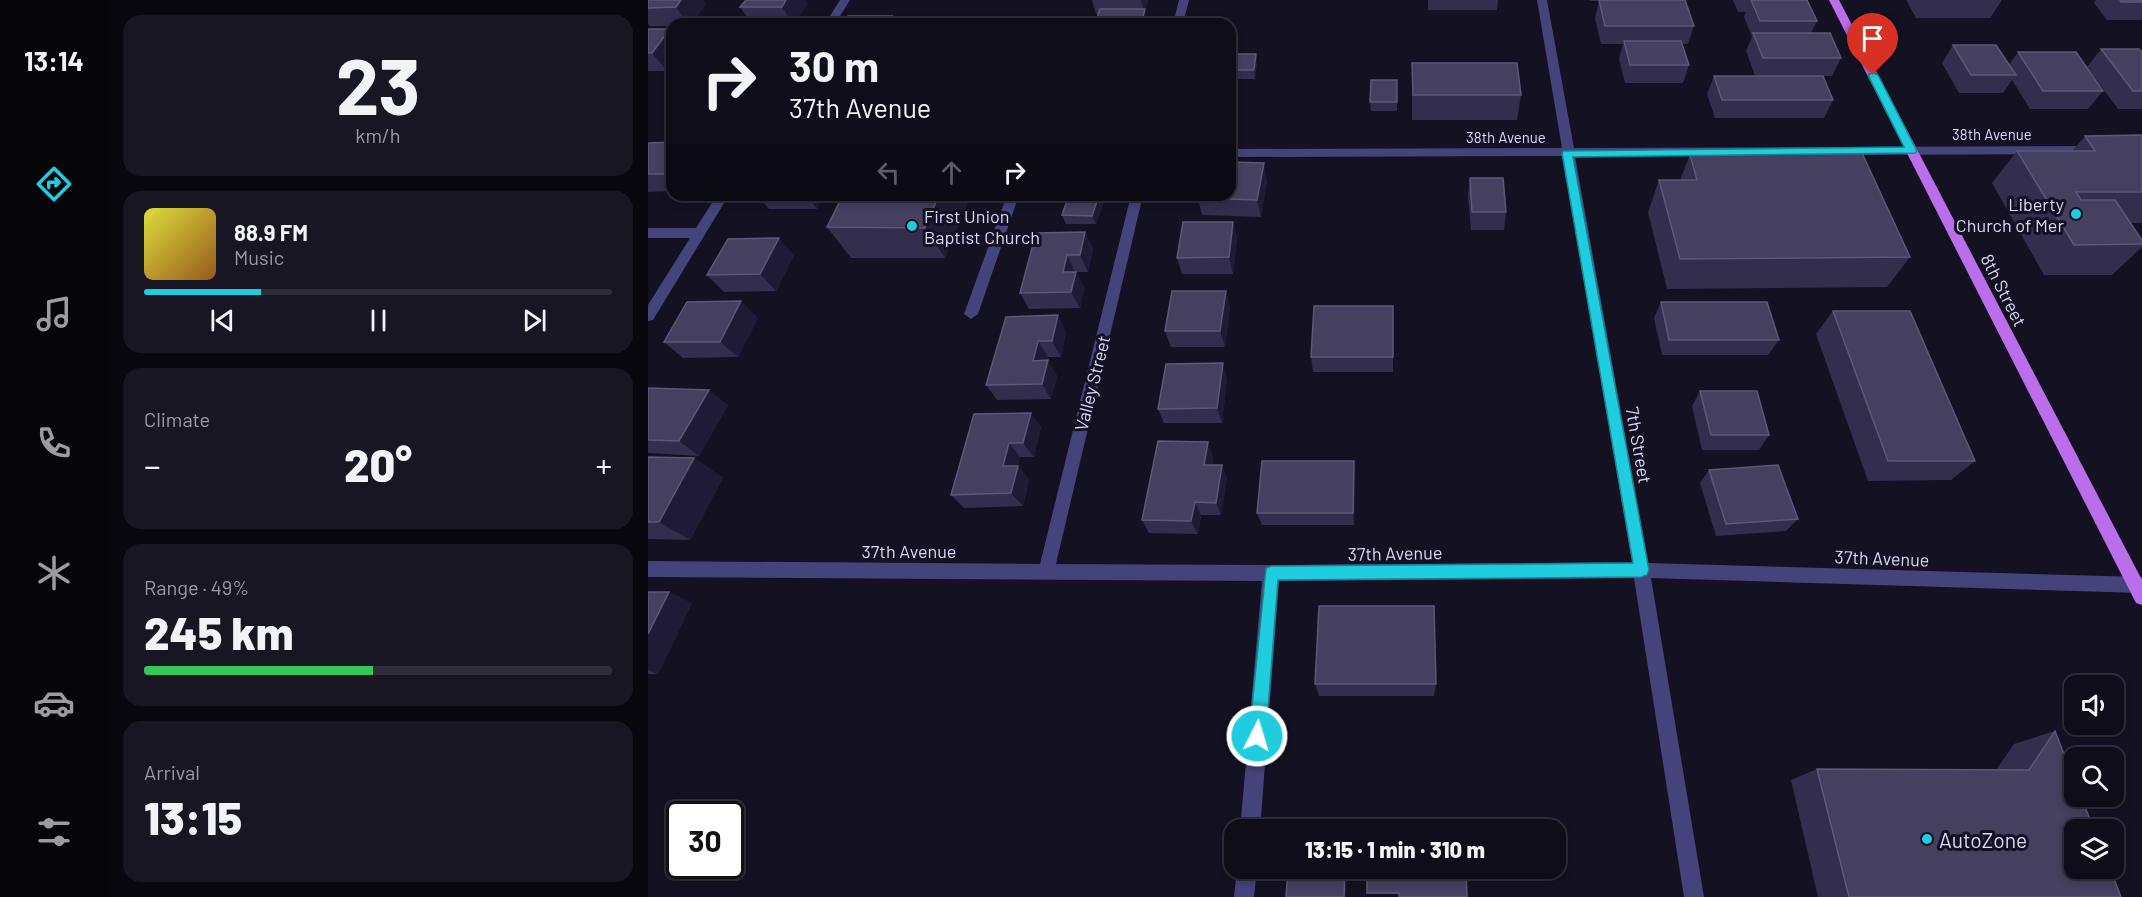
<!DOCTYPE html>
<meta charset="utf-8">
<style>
:root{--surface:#0f0d1a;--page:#181623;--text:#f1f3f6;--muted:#9b9ca2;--line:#2f2d39;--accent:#20cdde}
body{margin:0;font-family:Barlow,sans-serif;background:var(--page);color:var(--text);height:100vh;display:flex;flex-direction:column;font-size:22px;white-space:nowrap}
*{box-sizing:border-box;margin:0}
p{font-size:20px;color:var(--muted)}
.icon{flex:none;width:33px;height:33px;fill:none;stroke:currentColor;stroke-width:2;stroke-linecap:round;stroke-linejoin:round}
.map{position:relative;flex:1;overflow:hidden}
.details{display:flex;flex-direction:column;gap:15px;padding:15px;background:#08070e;width:540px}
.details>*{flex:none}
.hud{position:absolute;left:18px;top:18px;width:570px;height:183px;border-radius:18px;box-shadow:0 3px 9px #0003,0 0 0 2px var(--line);background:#0f0d1a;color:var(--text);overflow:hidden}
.fabs{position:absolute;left:1416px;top:675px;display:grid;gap:12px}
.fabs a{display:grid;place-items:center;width:60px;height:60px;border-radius:12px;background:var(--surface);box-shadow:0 3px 9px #0003,0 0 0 2px var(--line);font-size:30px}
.speed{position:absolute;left:18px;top:801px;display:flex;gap:12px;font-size:30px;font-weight:700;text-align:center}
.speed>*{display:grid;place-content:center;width:78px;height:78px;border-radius:50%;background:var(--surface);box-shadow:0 3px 9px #0003,0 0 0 2px var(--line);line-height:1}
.speed .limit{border:3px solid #111;border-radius:9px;background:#fff;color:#111}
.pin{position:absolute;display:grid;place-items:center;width:51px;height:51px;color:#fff;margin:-62px -26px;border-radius:50% 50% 50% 0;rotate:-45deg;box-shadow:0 0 6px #0007}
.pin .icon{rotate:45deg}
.me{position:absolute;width:66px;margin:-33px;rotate:5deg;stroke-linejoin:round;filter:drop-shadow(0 0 4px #0008)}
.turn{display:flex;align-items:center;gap:21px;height:126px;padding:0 24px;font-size:27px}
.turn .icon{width:78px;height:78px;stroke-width:2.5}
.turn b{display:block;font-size:42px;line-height:51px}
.lanes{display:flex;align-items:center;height:57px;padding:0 24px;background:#0003;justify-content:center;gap:30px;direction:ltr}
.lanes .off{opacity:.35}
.big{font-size:45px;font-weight:800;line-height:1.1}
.details .card{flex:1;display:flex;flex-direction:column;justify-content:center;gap:9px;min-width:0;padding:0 21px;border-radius:18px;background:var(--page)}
.details .dial{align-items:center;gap:0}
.dial b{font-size:78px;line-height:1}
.song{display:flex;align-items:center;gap:18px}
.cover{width:72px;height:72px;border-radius:9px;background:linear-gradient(135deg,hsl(60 70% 55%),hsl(30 70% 35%))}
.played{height:6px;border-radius:3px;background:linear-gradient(90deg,var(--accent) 25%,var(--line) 25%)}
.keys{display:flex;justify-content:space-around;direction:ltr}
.heat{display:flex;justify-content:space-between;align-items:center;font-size:33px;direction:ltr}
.charge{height:9px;border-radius:4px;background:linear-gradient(90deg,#34c759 49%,var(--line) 0)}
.trip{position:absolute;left:576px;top:819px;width:342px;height:60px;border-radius:18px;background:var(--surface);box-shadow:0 3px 9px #0003,0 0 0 2px var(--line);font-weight:800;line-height:60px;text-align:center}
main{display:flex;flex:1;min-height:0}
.tabs{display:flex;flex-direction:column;width:108px;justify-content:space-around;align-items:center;background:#06050a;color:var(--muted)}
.tabs .icon{width:42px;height:42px}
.tabs .on{color:var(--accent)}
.tabs b{font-size:27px;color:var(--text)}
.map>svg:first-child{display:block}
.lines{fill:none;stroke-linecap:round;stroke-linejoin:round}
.service{fill:#44437b;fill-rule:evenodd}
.minor{fill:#44437b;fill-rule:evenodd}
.primary{fill:#bb6eea;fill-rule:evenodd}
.wall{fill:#332d4e}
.shaded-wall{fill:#1f1a35}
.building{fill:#453f60;stroke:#5d5778;stroke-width:1.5}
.route{fill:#20cdde;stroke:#158590;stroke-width:1.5}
.poi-dot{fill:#20cdde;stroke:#141122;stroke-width:2}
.labels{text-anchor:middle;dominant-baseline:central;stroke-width:6;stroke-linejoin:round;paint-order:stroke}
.far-street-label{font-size:15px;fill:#dcd8f9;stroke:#141122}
.poi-label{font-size:18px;fill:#dcd8f9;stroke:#141122;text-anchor:end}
.street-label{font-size:18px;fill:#dcd8f9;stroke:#141122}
.near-poi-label{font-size:21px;fill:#dcd8f9;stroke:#141122;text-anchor:start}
</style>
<main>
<nav class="tabs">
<b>13:14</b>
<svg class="icon on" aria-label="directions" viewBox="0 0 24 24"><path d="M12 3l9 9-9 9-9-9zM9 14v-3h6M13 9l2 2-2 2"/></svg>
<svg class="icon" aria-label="music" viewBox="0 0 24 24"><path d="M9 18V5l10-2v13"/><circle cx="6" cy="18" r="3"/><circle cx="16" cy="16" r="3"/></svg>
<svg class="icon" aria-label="phone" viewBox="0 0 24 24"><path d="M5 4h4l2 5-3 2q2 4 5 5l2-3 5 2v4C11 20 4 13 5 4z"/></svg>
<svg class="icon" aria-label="climate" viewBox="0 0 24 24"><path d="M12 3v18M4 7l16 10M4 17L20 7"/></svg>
<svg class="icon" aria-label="car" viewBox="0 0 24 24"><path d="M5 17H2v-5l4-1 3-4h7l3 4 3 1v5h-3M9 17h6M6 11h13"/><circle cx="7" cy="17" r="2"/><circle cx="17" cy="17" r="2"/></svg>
<svg class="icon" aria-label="filters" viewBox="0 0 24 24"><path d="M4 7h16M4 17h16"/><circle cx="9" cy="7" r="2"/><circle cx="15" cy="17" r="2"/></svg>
</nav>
<section class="details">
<div class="card dial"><b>23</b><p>km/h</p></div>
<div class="card">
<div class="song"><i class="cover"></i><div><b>88.9 FM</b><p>Music</p></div></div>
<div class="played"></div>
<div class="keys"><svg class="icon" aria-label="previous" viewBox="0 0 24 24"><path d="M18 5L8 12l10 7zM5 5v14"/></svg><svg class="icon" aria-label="pause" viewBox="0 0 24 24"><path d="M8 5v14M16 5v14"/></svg><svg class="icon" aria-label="next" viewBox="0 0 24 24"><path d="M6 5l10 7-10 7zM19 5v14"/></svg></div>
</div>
<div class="card"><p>Climate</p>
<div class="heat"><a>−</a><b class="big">20°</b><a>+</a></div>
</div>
<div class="card"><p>Range · 49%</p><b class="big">245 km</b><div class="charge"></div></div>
<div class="card"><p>Arrival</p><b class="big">13:15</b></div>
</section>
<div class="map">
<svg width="1494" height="897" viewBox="0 0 1494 897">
<rect width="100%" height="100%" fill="#141122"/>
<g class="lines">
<polygon class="service" points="359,195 371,195 330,314 323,319 316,314"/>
<g class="minor">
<polygon points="192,0 202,0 187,24 177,24"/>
<polygon points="531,0 541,0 535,24 525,24"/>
<polygon points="889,0 899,0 926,148 1443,146 1449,150 1443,154 927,156 1000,563 1494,577 1494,593 1003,578 1056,897 1036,897 986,578 631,581 612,830 592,830 614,581 0,577 0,561 392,564 483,195 495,195 408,564 623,565 984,562 915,156 582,157 582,149 914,148"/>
<polygon points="69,195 81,195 5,320 0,321 0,305 42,238 0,238 0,228 48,228"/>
<polygon points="589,868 609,868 606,897 586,897"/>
</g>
<polygon class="primary" points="1181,0 1191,0 1494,580 1494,605 1488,603"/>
</g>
<g class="wall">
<polygon points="0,0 58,4 43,24 24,24 24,26 2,26 0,24"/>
<polygon points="98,0 157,0 159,4 146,24 104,24 92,7"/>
<polygon points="444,0 500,0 497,10 450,14 448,14"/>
<polygon points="780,0 850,0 849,10 780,10"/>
<polygon points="942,0 1037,0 1046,26 1040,44 1034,44 1041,65 1035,83 977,83 971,59 975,44 953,44 947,18 951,1 942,1"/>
<polygon points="1085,0 1159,0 1169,21 1163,33 1193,58 1184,76 1175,76 1185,100 1176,118 1067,118 1059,94 1066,76 1107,76 1098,51 1104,37 1096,17 1098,12 1090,12"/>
<polygon points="1258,0 1354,0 1342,18 1268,18"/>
<polygon points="1448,0 1494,0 1494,20 1459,20 1446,3"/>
<polygon points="0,29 22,29 24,31 24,65 19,71 0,71"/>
<polygon points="1305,45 1361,65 1370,52 1455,91 1440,109 1382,109 1364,80 1355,93 1311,93 1294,63"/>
<polygon points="1453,49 1494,52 1494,109 1470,109 1439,67"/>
<polygon points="608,54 609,63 607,79 588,79 586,70"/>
<polygon points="764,63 873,95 869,120 764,120"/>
<polygon points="749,80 749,111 723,111 722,102"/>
<polygon points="1494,135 1494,223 1482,223 1494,240 1494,247 1464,275 1396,275 1344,183 1369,151 1424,151 1437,136"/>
<polygon points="24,142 24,191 0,192 0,143"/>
<polygon points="1042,155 1262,257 1239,287 1019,289 1000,212 1011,180 1032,180"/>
<polygon points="822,178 858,212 856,230 823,230 820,195"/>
<polygon points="619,181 613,217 554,215 550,198"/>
<polygon points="109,195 176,195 169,209 121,209"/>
<polygon points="322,195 297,258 203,258 179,227"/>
<polygon points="458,195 448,224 418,224 414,215"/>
<polygon points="585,222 589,239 585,274 534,274 529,258"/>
<polygon points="437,232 445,249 440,272 428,272 436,288 432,308 381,309 372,293"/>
<polygon points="146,255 128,291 76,292 59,275"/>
<polygon points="578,291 582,308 577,347 523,347 517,331"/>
<polygon points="1013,302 1131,340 1120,355 1014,355 1006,318"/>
<polygon points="745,306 745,372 665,372 663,357"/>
<polygon points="1185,311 1327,461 1303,480 1220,481 1168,334"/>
<polygon points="410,315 418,332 413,357 400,357 399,360 409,376 403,399 349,400 338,385"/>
<polygon points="110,318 90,357 35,358 16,342"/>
<polygon points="579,379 574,423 516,423 510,409"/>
<polygon points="0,388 80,405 51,456 0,453"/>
<polygon points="1052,391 1121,435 1111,450 1054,450 1044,406"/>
<polygon points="326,414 393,427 386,457 372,457 370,466 381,480 375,506 316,508 303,495"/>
<polygon points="565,456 564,465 574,465 579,478 573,515 553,515 550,534 501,533 494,520"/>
<polygon points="0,457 46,458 75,478 42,540 0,539"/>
<polygon points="1061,470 1150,519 1138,531 1068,536 1052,483"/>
<polygon points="707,475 706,525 614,525 609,513"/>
<polygon points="0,592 44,603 10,674 0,674"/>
<polygon points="667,684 788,684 786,696 671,696"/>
<polygon points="1407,731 1473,897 1170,897 1143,780 1169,769 1348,770 1366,744"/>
<polygon points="719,868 819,897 751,894 720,894 719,893"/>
</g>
<g class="shaded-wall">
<polygon points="33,0 55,0 58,4 43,24 40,24 28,7"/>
<polygon points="138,0 157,0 159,4 146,24 145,24 134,7"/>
<polygon points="493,0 500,0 497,10 501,24 493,24 496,13"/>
<polygon points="244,16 248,24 240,24"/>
<polygon points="22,29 24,31 24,65 19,71 4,53"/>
<polygon points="608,54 609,63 607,79 606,70"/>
<polygon points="616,163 619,181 613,217 609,200"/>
<polygon points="24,168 24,177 20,174"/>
<polygon points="158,195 176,195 169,209"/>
<polygon points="291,195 322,195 297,258 277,228"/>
<polygon points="451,195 458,195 448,224 444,216"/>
<polygon points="585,222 589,239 585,274 581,257"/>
<polygon points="437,232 445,249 440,272 432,255"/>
<polygon points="131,238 146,255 128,291 112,274"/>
<polygon points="419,255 427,272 415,272"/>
<polygon points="428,272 436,288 432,308 423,292"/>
<polygon points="578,291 582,308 577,347 572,331"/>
<polygon points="93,301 110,318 90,357 72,342"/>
<polygon points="410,315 418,332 413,357 404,341"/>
<polygon points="390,341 400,357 395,376 385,361"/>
<polygon points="400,360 409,376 403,399 394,384"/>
<polygon points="575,363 579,379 574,423 569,408"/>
<polygon points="61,390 80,405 51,456 31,441"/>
<polygon points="383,413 393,427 386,457 375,443"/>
<polygon points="560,442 565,456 561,478 556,465"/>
<polygon points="361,443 372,457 366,480 355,466"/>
<polygon points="46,458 75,478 42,540 11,522"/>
<polygon points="706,461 707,475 706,525 705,513"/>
<polygon points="574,465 579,478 573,515 568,503"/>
<polygon points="370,466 381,480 375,506 363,493"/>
<polygon points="547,502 553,515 550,534 543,521"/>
<polygon points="21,592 44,603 10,674 0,670 0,634"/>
<polygon points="697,868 699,868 698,897 696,897"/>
</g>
<g class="building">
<polygon points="0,0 33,0 28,7 0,8"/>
<polygon points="98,0 138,0 134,7 92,7"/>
<polygon points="951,0 1037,0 1046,26 957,26"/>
<polygon points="1103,0 1159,0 1169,21 1112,21"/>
<polygon points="1472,0 1494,0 1494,2 1473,2"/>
<polygon points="452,9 497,9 493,24 447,24"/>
<polygon points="200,16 244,16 240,24 195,24"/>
<polygon points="0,29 22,29 4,53 0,53"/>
<polygon points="1105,33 1182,33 1193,58 1115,58"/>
<polygon points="976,41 1033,41 1041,65 982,65"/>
<polygon points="1305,45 1348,45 1368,75 1323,75"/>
<polygon points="1453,49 1491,49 1494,52 1494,91 1485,91"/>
<polygon points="1370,52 1428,52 1455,91 1395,91"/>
<polygon points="589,54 608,54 606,70 586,70"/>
<polygon points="764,63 869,63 873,95 765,95"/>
<polygon points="1066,76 1175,76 1185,100 1074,100"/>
<polygon points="723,80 749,80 749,102 722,102"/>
<polygon points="24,100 24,107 19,107"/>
<polygon points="1494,135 1494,192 1428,192 1433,200 1467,200 1494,240 1494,244 1426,245 1369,151 1447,151 1437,136"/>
<polygon points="24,142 24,168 20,174 0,174 0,143"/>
<polygon points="1214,153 1262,257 1032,259 1011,180 1049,180 1042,155"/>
<polygon points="582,162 616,163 609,200 550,198 551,195 582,195"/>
<polygon points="822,178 855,178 858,212 824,212"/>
<polygon points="195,195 291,195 277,228 179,227"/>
<polygon points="421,195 451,195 444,216 414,215"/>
<polygon points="535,222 585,222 581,257 529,258"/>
<polygon points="437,232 432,255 419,255 415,272 428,272 423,292 372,293 388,233"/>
<polygon points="131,238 112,274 59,275 80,239"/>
<polygon points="524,291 578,291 572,331 517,331"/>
<polygon points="93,301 72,342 16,342 39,302"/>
<polygon points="1013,302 1119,302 1131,340 1021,340"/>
<polygon points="666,306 745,306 745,357 663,357"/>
<polygon points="1185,311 1262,311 1327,461 1240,461"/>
<polygon points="410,315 404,341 390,341 385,361 400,360 394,384 338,385 358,317"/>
<polygon points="575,363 569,408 510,409 518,364"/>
<polygon points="0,388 61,390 31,441 0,440"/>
<polygon points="1052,391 1109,391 1121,435 1063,435"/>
<polygon points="383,413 375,443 361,443 355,466 370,466 363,493 303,495 326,414"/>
<polygon points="510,441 560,442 556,465 574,465 568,503 547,502 543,521 494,520"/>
<polygon points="0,457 46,458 11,522 0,522"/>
<polygon points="614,461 706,461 705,513 609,513"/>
<polygon points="1130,465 1150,519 1078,524 1061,470"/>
<polygon points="0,592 21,592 0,634"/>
<polygon points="671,606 786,606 788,684 667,684"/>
<polygon points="1407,731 1426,780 1426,796 1433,796 1446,830 1426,830 1426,868 1462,868 1473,897 1201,897 1169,769 1381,770"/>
<polygon points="640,868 697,868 696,897 638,897"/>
<polygon points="719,868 818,868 819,897 751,897 751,893 719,893"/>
</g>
<polygon class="route" points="1225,72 1230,75 1269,151 1267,153 925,157 1001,570 999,575 993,577 630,580 618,736 615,742 609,745 604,742 601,736 618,568 623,566 985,563 914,153 916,151 1256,147 1220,75"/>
<g class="poi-dot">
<circle cx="1428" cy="214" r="6"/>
<circle cx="264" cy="226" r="6"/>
<circle cx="1279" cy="839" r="6"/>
</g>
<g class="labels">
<g class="far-street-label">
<text x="1344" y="134">38th Avenue</text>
<text x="858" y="137">38th Avenue</text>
</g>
<g class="poi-label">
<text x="1416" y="204">Liberty<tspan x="1416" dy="21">Church of Mer</tspan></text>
<text x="276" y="216" text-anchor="start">First Union<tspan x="276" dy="21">Baptist Church</tspan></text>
</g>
<g class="street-label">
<text transform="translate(1356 290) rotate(63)">8th Street</text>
<text transform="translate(444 383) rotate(-76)">Valley Street</text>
<text transform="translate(991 445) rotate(80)">7th Street</text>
<text x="261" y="551">37th Avenue</text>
<text transform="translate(747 553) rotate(-1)">37th Avenue</text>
<text transform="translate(1234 558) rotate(2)">37th Avenue</text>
</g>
<g class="near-poi-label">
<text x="1291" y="839">AutoZone</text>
</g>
</g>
</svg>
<div class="fabs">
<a><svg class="icon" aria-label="sound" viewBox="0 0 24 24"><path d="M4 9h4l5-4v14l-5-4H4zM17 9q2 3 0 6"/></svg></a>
<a><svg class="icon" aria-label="search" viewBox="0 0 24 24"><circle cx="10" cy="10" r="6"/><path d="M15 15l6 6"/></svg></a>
<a><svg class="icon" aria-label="layers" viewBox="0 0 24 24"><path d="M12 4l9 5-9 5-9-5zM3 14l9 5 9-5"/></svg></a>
</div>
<div class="speed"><div class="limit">30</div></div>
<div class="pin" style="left:1225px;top:75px;background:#d93025"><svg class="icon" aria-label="arrive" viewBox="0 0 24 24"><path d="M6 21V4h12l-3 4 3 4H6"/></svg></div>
<svg class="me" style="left:609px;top:736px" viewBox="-20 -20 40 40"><circle r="17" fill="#20cdde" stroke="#fff" stroke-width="3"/><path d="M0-11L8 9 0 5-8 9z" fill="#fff"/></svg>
<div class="trip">13:15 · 1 min · 310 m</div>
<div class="hud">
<div class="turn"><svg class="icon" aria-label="right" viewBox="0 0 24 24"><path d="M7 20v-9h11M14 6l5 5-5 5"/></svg><div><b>30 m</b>37th Avenue</div></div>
<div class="lanes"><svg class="icon off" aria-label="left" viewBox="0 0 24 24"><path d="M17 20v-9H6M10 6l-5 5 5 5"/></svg><svg class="icon off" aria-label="ahead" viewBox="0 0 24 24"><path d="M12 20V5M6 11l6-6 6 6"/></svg><svg class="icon" aria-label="right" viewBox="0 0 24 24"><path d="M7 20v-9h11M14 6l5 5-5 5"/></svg></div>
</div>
</div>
</main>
